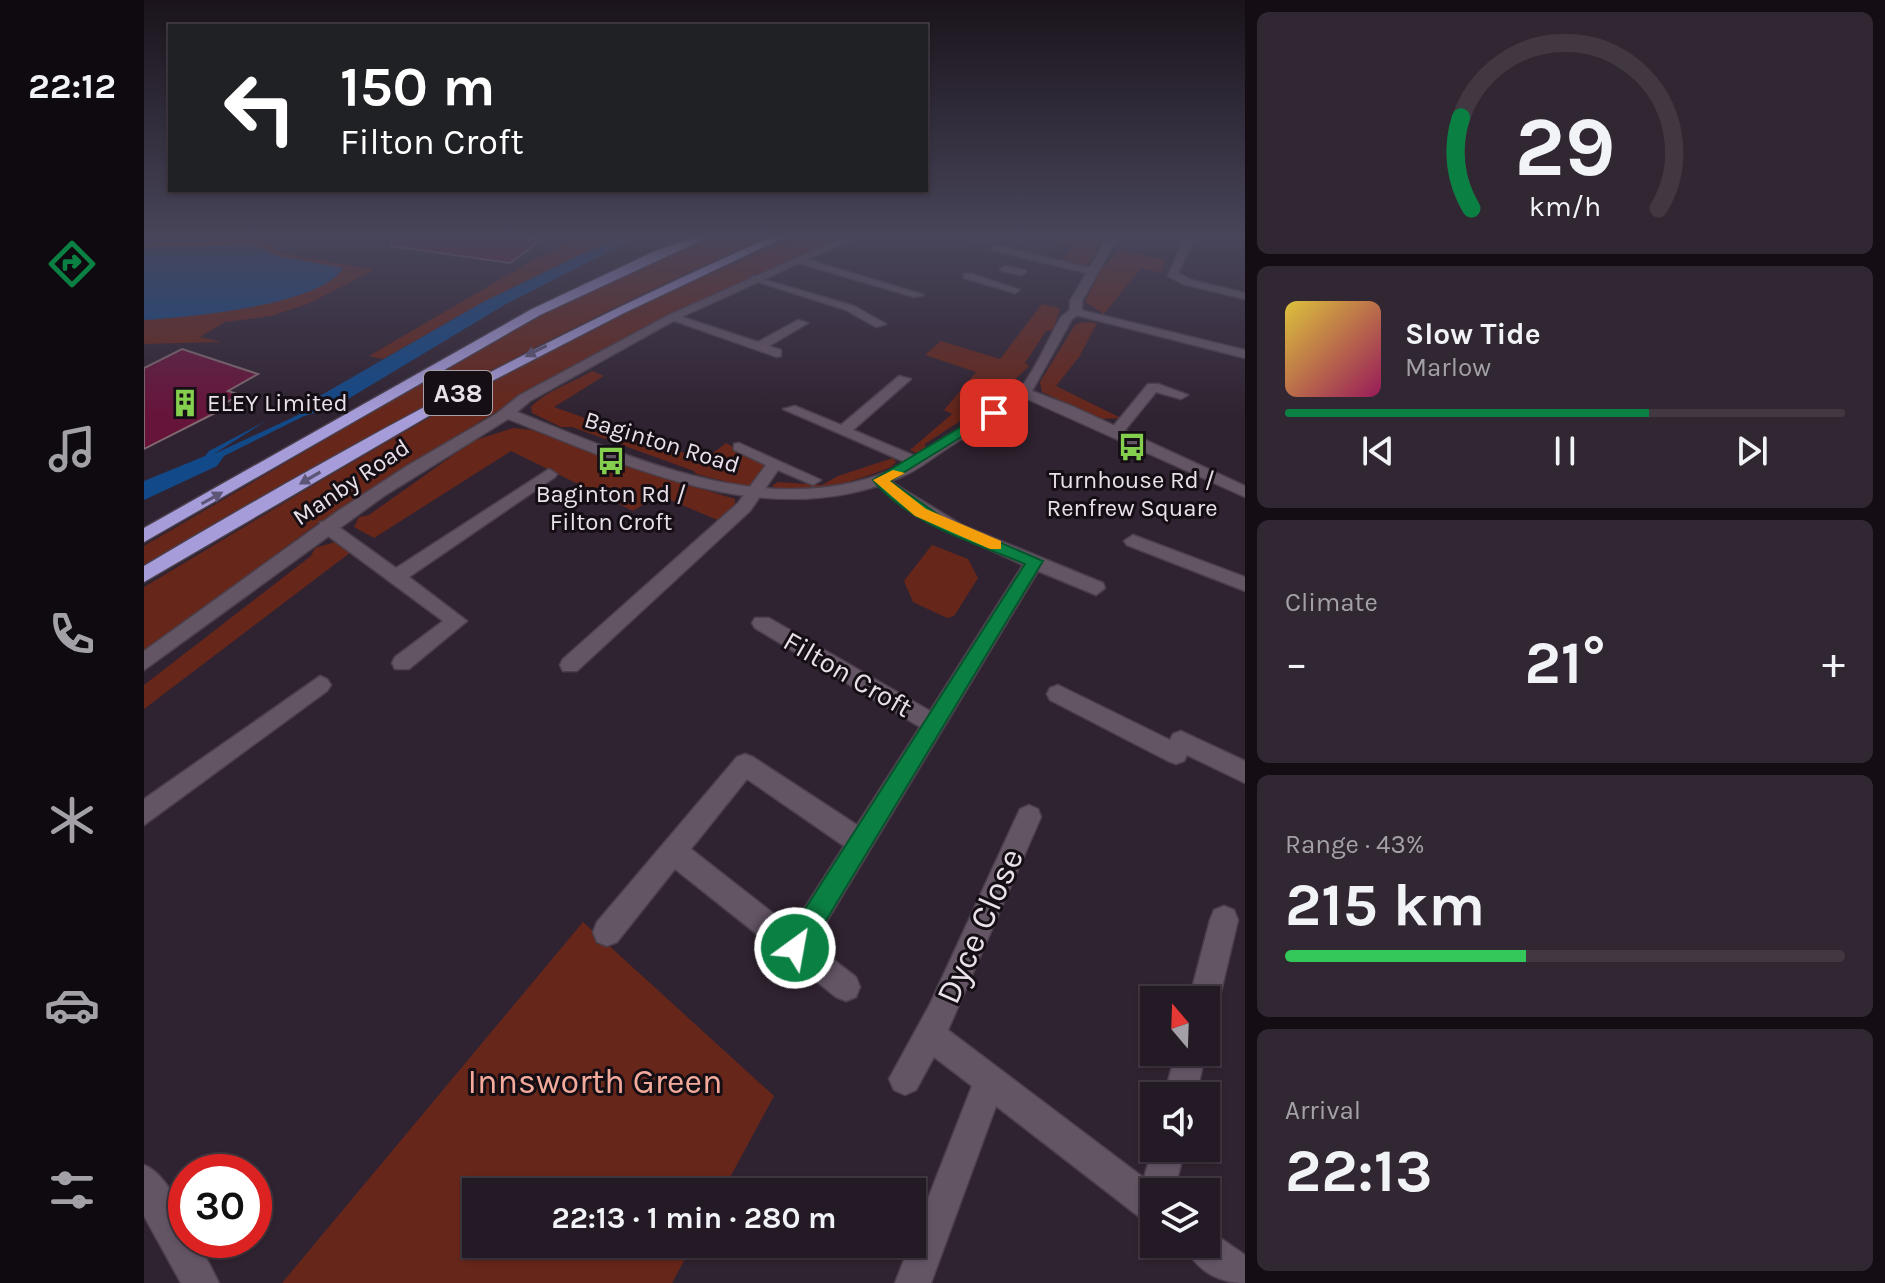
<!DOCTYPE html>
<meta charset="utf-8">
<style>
:root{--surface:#241a25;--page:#302732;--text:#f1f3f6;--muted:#a3a1a7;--line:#413842;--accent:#0b8043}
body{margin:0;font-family:Karla,sans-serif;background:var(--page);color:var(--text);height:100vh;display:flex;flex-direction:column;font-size:30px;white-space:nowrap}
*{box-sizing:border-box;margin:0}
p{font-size:26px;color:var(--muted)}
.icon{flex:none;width:44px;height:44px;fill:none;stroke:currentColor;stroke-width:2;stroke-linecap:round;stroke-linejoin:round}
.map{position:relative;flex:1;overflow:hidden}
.drawer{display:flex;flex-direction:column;gap:12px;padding:12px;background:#140e14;width:640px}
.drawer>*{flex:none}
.hud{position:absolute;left:24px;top:24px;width:760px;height:168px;border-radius:0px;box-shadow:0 2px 6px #0004,0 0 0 2px var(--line);background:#202124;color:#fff;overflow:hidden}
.needle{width:52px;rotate:341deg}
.controls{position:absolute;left:996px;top:986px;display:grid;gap:16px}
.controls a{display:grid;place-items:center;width:80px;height:80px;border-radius:0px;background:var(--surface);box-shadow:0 2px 6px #0004,0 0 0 2px var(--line);font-size:40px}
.speed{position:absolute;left:24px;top:1154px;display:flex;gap:16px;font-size:40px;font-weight:700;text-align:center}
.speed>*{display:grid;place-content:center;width:104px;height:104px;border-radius:50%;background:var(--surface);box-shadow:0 2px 6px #0004,0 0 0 2px var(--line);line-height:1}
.speed .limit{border:12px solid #d22;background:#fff;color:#111}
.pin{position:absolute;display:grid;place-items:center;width:68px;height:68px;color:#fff;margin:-34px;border-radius:16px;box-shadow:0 4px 12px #0006}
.me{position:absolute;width:88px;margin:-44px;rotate:32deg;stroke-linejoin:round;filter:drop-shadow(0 0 6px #0008)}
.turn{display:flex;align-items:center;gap:28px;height:168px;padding:0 40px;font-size:36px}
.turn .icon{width:104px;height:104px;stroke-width:2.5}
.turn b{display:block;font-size:56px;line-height:68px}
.big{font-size:60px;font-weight:700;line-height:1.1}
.drawer .tile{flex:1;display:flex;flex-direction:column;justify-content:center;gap:12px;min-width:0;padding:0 28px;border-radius:12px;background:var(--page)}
.drawer .dial{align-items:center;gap:0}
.dial svg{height:208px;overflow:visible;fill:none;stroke:var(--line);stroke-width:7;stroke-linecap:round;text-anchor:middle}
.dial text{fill:var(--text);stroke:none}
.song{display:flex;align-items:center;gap:24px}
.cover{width:96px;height:96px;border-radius:12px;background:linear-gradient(135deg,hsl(50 70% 55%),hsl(330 70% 35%))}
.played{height:8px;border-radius:4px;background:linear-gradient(90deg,var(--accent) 65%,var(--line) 65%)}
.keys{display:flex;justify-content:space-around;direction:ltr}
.heat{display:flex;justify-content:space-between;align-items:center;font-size:44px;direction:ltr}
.charge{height:12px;border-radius:6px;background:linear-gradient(90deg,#34c759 43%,var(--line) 0)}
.trip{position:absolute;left:318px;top:1178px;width:464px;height:80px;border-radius:0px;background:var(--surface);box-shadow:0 2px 6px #0004,0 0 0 2px var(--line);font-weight:700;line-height:80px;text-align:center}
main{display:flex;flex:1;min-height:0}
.tab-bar{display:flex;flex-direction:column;width:144px;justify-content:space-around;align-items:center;background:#0e0a0f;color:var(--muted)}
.tab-bar .icon{width:56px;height:56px}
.tab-bar .current{color:var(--accent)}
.tab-bar b{font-size:36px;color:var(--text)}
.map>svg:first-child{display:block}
.green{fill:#67261a}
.water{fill:#124989}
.building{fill:#67143a;stroke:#806970;stroke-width:2}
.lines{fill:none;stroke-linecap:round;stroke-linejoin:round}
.minor-casing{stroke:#4a3f4b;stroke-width:3}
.tertiary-casing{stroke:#4a3f4b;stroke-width:3}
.trunk-casing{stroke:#4a3f4b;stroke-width:3}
.minor{fill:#645565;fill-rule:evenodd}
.tertiary{fill:#645565;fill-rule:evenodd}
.trunk{fill:#a69cd9;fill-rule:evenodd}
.oneway{fill:#5e5677}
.route{fill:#0b8043;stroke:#07532c;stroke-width:2}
.slow{fill:#f59e0b}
.labels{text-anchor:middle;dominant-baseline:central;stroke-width:6;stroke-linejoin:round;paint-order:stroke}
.far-poi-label{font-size:24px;fill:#e9e0e9;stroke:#150f15}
.far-street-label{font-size:24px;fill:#e9e0e9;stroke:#150f15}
.shield{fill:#150f15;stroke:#a9a1a9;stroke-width:2}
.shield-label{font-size:26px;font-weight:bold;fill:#e9e0e9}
.street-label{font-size:28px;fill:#e9e0e9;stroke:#150f15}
.near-street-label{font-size:34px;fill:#e9e0e9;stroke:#150f15}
.near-park-label{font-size:34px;fill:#f5ab9c;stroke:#150f15}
</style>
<main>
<nav class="tab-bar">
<b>22:12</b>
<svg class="icon current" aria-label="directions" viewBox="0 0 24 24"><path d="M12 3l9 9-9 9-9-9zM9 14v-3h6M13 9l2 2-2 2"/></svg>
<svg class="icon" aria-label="music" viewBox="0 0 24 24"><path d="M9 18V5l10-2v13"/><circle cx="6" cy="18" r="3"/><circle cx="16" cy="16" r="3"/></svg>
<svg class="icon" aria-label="phone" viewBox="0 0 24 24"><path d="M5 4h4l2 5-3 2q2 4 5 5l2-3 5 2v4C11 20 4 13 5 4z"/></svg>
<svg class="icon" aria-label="climate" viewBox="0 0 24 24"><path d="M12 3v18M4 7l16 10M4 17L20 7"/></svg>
<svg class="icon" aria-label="car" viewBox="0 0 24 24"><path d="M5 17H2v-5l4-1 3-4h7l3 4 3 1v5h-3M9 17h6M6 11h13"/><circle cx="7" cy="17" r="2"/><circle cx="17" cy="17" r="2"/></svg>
<svg class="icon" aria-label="filters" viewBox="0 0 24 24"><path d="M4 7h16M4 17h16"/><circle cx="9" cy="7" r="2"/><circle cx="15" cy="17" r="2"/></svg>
</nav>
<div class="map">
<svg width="1101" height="1283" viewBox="0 0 1101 1283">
<rect width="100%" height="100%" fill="#302331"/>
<g class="green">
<polygon points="0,235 110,235 138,253 230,270 164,304 127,316 81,322 56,337 78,342 0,344"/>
<polygon points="448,235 477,235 339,302 239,359 225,356 379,266 431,238"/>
<path d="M 573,235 L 629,235 C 410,328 204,447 0,571 L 0,546 L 374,327 L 464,281 Z"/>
<path d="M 659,235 L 706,235 L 518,319 L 343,417 L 173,524 L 0,652 L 0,587 C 137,505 274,421 416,346 C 494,304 577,269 659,235 Z"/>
<polygon points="921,235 961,235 943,266 917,261 929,248 912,243"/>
<polygon points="975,250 1022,260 1017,273 997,268 960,314 941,302 956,271"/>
<polygon points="898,304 916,308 909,330 902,331 881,363 885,366 838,412 830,412 781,444 781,449 772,453 766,450 808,414 800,410 832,372 781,355 797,341 856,359"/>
<polygon points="939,322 953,323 935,357 912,386 977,418 957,419 898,392 896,382 931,325"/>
<path d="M 448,371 L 460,376 L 410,407 L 560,460 L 582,443 L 624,467 L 612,484 L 603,487 L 552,474 L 550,471 L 428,427 L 417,427 L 388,413 L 387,407 C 402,391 428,383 448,371 Z"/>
<polygon points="369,428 388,430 502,472 591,499 591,511 576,521 514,495 489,511 367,451 230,538 210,527 215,517 225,515 329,441"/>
<path d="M 749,458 L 752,462 L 747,467 C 721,478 653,501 628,486 L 634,482 L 678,485 L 694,476 Z"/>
<polygon points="191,542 207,552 0,709 0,685 167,556 171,548"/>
<polygon points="788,545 824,559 834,578 810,616 803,618 769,602 760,581"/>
<polygon points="439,922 630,1096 578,1192 332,1192 332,1244 549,1244 528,1283 138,1283"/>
</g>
<g class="water">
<polygon points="0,235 88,235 68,241 0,244"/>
<polygon points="477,235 498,235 362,304 189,408 160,416 80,456 73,466 0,500 0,481 61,456 65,451 122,421 70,454 154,415 167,401 339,302"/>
<path d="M 111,245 L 134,256 L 199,268 C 177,306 42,317 0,320 L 0,247 Z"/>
</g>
<g class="building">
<polygon points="248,235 357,235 397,240 366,263 247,246"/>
<polygon points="38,349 114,374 84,391 96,395 68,410 73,412 0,449 0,368"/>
</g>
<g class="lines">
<defs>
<g id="minor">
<polygon points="813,235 850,235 838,243"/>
<polygon points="1037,235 1047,235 1050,239 1034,273 1047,280 1101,293 1101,299 1039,284 1024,276 1040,239"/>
<polygon points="850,245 951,269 952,271 947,274 847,250"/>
<polygon points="651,258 659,258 780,295 770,297 651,262"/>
<polygon points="861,266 881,270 882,272 877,275 857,271 856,269"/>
<polygon points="820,274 828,274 876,290 871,293 820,278"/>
<polygon points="608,276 710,306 742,324 732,327 702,310 608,280"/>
<polygon points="932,309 1101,350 1101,358 928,314 928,310"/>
<polygon points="529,314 614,342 654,320 664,323 625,346 637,350 637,356 633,357 525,319 523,317"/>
<polygon points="755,376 767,379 709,430 778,459 778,465 768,465 639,409 651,406 697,425"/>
<polygon points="1004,384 1014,384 1044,395 1037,399 1012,392 977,435 967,435 967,429"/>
<polygon points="595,443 677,480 669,485 634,470 606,511 433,671 419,671 416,665 419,659 594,503 622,465 590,450 590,444"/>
<polygon points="405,469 413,474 411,477 265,577 323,621 265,669 251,669 248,663 251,657 299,621 176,530 176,522 188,522 252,568"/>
<path d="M 736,475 L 818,525 L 959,583 L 961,588 L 952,595 L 894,571 L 669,944 L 712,977 L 716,987 L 712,997 L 702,1001 L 692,997 L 531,869 L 473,942 L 463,946 L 453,942 L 449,932 L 453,922 L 593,757 L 601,754 L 609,757 L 713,825 L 776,727 L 611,628 L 608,623 L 611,618 L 625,618 L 786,711 L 879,565 L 779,519 L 730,483 L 728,480 ZM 603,779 L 700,846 L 648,928 L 547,849 Z"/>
<polygon points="989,535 1101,577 1101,591 983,545 980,541"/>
<polygon points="176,676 183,679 187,685 183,691 0,825 0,799"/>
<polygon points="914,685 1026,740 1029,734 1037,731 1101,761 1101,783 1043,755 1040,761 1032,764 1024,761 906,700 903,694 906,688"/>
<polygon points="885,805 894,809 897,817 804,1030 1000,1178 1010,1142 1010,1148 1041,1148 1030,1192 1010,1192 1010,1224 998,1219 852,1106 787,1283 751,1283 828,1086 790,1057 772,1090 761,1095 750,1090 745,1079 786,1004 876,809"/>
<polygon points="1080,906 1090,910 1094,920 1075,1000 1070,1010 1062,1014 1062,1000 1045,1000 1066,920 1070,910"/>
<polygon points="1032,1052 1062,1051 1052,1096 1020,1096"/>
<path d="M 0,1165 C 24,1175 42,1215 42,1240 L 53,1240 L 75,1283 L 37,1283 L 0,1216 Z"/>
<path d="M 1062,1228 L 1101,1255 L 1101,1283 C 1074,1283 1051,1270 1040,1244 L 1062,1244 Z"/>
</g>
<path id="tertiary" d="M 705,235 L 717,235 L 533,319 L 386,401 L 373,412 C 489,458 621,521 746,471 C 764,463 781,449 798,439 C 818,426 860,406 875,390 C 888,376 906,336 917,317 L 926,310 L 926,301 L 965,235 L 975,235 L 938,301 L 938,312 L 928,319 L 888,391 L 930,407 L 1101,486 L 1101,497 L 881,398 C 854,416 826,433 799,451 C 786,460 772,471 757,477 C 626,534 488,468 364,419 L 240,496 L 0,670 L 0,651 L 194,511 L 263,466 L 352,414 L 376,395 L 525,315 Z"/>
<g id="trunk">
<polygon points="555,235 569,235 396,315 0,542 0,528 388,309 509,252"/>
<path d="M 632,235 L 645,235 L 480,313 L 319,396 L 0,582 L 0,566 C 205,444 413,331 632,235 Z"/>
</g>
</defs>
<use href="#minor" class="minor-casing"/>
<use href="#tertiary" class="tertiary-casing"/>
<use href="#trunk" class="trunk-casing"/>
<use href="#minor" class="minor"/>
<use href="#tertiary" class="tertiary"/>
<use href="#trunk" class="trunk"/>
</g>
<defs><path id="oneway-solid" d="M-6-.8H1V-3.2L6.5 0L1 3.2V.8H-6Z" transform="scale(2)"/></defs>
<g class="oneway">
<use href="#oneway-solid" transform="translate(392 351) rotate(153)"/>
<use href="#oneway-solid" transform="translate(166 478) rotate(150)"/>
<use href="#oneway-solid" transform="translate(68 498) rotate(-29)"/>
</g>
<linearGradient id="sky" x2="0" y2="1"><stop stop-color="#1a131b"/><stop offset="0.57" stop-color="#48455a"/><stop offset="1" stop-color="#48455a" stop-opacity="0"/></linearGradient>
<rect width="1101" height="414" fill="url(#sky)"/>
<path class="route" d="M 845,410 L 856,413 L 746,481 L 799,518 L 899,561 L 660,957 L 651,961 L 642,957 L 638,948 L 642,939 L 881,564 C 829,542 766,525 729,480 Z"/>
<polygon class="slow" points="749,470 761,473 746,481 782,509 857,541 857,549 846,549 771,516 729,480"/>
<defs>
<symbol id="building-bare" viewBox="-9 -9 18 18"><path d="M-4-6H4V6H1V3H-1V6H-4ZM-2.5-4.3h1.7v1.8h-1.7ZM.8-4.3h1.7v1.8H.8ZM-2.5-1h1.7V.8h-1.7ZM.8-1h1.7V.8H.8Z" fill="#84cf4d" stroke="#150f15" stroke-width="2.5" paint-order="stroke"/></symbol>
<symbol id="bus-bare" viewBox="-9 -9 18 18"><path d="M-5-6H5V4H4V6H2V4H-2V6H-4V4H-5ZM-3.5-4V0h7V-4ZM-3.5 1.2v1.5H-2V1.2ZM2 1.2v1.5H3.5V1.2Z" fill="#84cf4d" stroke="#150f15" stroke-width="2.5" paint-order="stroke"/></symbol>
</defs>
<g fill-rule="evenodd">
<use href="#building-bare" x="21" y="383" width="40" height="40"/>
<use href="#bus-bare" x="968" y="427" width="40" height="40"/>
<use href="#bus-bare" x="447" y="441" width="40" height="40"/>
</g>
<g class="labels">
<g class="far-poi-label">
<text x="63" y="403" text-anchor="start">ELEY Limited</text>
<text x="988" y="480">Turnhouse Rd /<tspan x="988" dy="28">Renfrew Square</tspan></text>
<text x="467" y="494">Baginton Rd /<tspan x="467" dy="28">Filton Croft</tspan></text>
</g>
<g class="far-street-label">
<text transform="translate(518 442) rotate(17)">Baginton Road</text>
<text transform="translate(207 482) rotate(-34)">Manby Road</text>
</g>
<rect class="shield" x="280" y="371" width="68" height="44" rx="6"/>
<g class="shield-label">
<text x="314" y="393">A38</text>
</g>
<g class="street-label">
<text transform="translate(704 674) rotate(30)">Filton Croft</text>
</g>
<g class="near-street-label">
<text transform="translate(836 926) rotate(-66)">Dyce Close</text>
</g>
<g class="near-park-label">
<text x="451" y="1082">Innsworth Green</text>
</g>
</g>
</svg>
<div class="controls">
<a><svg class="needle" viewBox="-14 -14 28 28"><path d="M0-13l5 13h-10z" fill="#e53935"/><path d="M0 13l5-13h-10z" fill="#a3a1a7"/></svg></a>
<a><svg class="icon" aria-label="sound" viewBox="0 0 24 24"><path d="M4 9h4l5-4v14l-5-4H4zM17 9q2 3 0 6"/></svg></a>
<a><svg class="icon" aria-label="layers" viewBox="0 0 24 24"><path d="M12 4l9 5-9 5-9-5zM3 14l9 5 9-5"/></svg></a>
</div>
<div class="speed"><div class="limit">30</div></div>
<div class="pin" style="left:850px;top:413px;background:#d93025"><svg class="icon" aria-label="arrive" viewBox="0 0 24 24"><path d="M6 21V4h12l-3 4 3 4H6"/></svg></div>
<svg class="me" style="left:651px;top:948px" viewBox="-20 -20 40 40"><circle r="17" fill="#0b8043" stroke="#fff" stroke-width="3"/><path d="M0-11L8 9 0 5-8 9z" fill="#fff"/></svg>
<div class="trip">22:13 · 1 min · 280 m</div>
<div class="hud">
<div class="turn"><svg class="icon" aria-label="left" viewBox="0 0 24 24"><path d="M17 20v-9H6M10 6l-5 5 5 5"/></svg><div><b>150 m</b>Filton Croft</div></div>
</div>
</div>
<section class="drawer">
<div class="tile dial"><svg viewBox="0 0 100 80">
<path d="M14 69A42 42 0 1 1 86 69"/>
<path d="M14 69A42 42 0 0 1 10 34" stroke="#0b8043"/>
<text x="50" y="56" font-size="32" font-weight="700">29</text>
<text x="50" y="72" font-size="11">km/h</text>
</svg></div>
<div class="tile">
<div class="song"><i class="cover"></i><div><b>Slow Tide</b><p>Marlow</p></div></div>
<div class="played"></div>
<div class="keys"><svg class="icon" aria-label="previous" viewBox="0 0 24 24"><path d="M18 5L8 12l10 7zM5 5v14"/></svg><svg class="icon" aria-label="pause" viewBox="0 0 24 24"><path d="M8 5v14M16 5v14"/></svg><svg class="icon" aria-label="next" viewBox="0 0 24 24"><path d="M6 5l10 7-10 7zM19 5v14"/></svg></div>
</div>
<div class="tile"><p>Climate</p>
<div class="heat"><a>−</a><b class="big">21°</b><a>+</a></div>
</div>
<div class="tile"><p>Range · 43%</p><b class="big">215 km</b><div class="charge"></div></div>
<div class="tile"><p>Arrival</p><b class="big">22:13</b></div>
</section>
</main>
